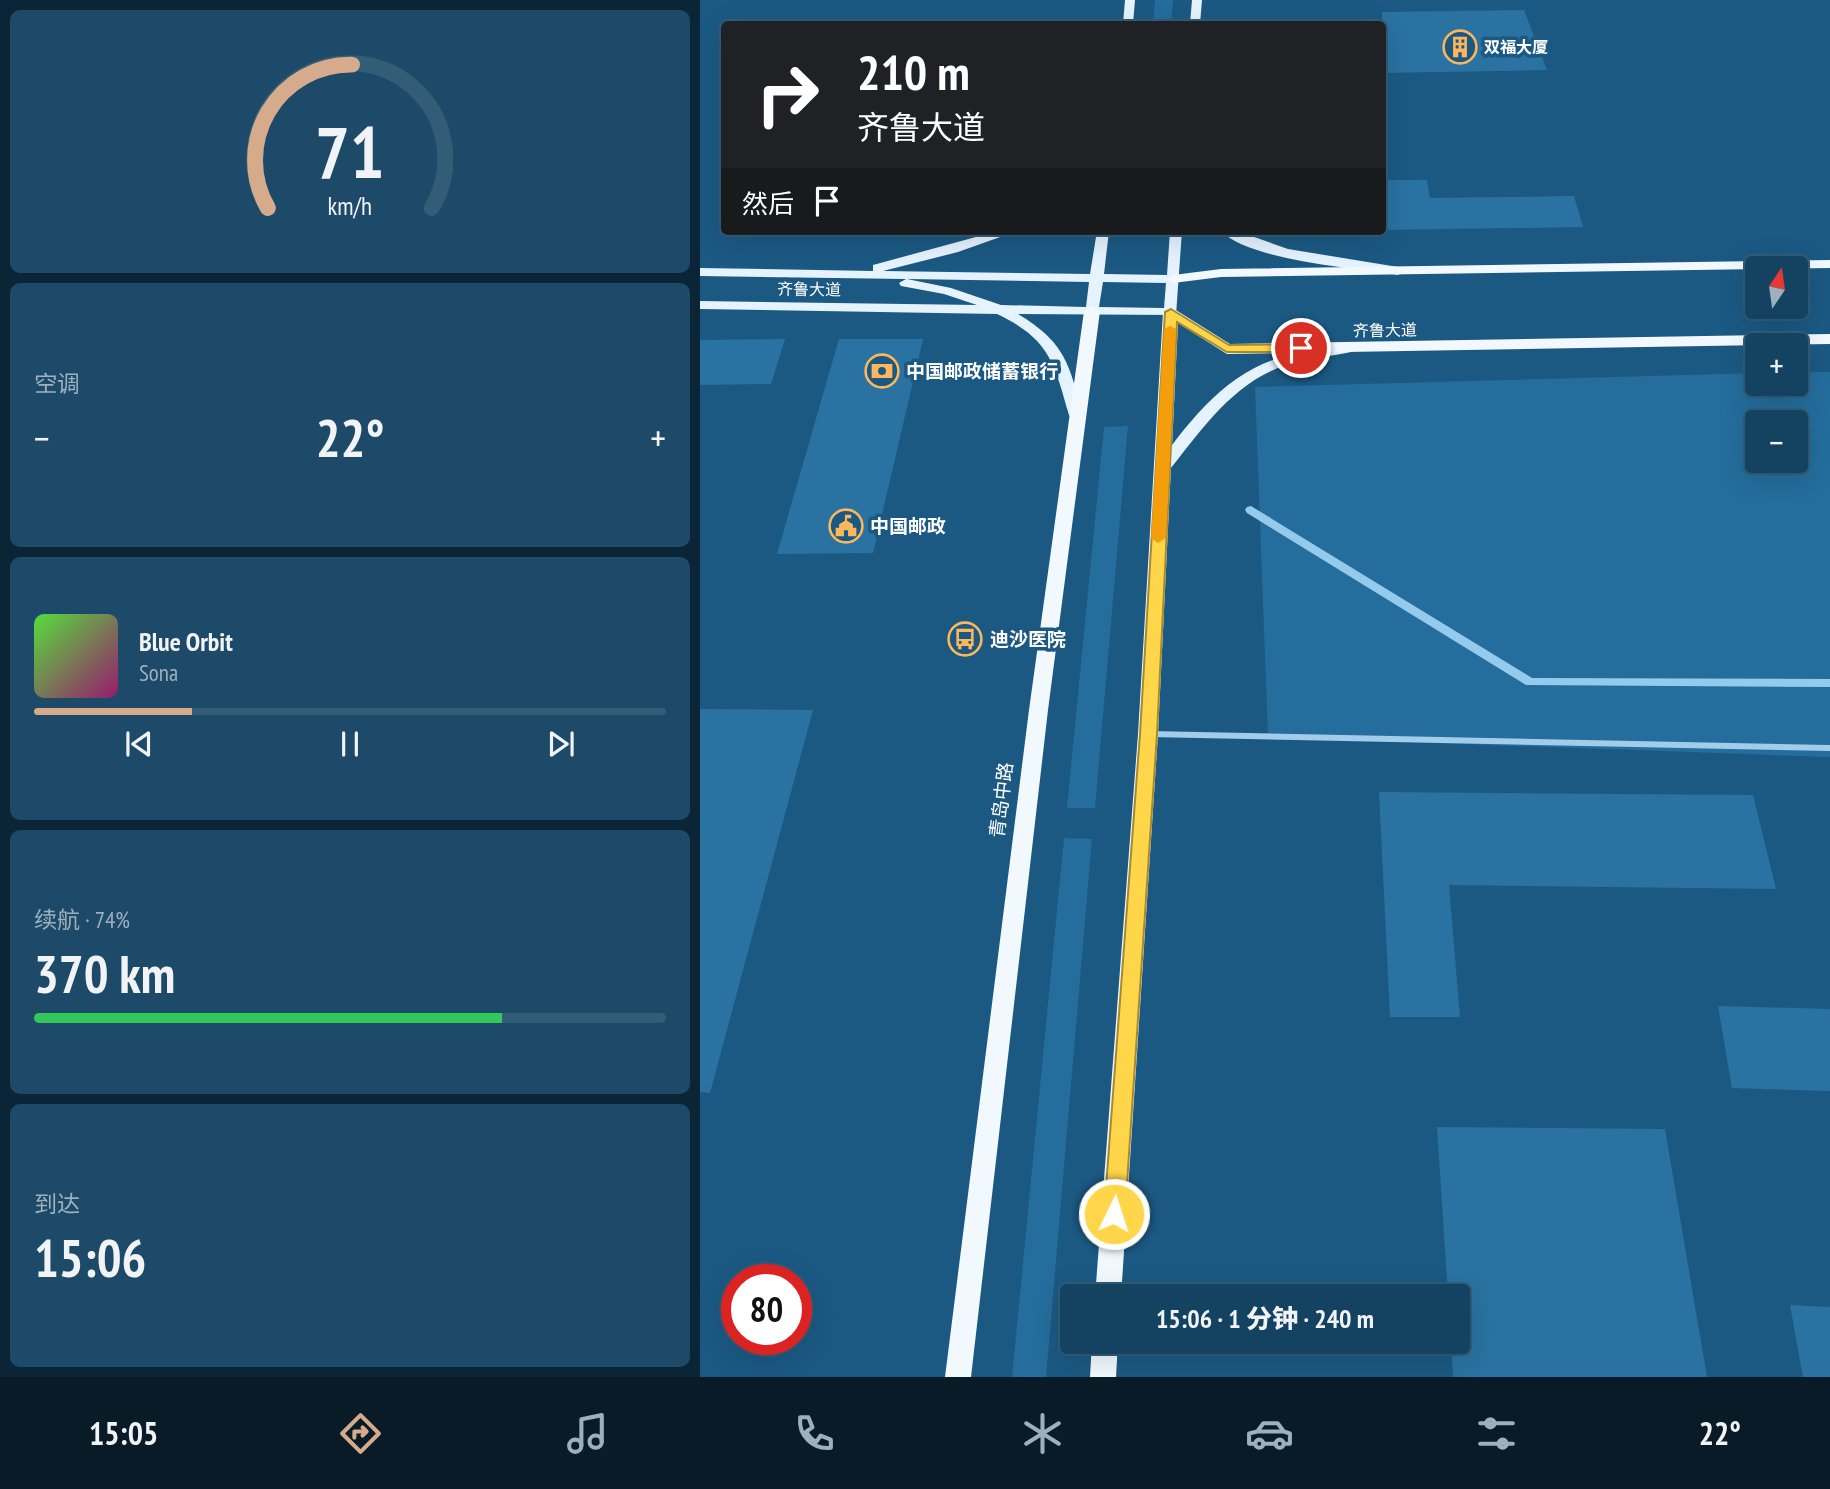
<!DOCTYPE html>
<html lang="zh">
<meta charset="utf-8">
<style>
:root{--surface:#144362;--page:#1d4a68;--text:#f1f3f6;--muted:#9db0be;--line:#335c77;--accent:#d6ab8b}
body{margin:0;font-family:"PT Sans Narrow","Noto Sans SC",sans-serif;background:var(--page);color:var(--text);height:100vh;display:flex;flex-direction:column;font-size:26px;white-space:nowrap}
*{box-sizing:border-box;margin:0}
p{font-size:23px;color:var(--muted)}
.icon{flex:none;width:38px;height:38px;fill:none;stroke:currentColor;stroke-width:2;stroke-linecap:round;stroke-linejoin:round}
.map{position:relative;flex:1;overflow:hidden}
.panel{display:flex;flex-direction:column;gap:10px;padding:10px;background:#0b2536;width:700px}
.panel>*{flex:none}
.banner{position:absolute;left:21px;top:21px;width:665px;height:214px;border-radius:7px;box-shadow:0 7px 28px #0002,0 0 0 2px var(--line);background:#202124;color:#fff;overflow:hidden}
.needle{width:46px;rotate:13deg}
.fabs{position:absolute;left:1045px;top:256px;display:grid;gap:14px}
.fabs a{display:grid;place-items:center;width:63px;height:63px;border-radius:7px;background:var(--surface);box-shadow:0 7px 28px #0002,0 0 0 2px var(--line);font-size:35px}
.speed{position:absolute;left:21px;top:1264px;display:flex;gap:14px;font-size:35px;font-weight:700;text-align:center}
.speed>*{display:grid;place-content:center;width:91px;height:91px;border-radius:50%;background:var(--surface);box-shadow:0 7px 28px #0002,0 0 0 2px var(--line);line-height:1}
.speed .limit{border:10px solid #d22;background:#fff;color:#111}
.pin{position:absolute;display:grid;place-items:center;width:60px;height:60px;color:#fff;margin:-30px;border:4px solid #fff;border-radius:50%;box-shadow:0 2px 7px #0007}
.me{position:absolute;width:77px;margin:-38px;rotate:4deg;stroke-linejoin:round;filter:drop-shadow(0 0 5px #0008)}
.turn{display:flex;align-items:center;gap:24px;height:147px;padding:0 21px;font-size:32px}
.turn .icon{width:91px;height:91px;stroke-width:2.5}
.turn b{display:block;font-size:49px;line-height:60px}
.then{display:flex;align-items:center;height:66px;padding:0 21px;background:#0003;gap:14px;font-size:26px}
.big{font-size:52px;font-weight:800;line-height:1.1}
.panel .card{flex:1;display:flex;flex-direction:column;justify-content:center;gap:10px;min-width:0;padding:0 24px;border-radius:10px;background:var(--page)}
.panel .dial{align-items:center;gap:0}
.dial svg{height:182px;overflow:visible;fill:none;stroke:var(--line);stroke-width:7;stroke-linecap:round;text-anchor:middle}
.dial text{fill:var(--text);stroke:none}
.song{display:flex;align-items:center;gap:21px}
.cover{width:84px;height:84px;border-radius:10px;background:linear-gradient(135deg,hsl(110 70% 55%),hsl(320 70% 35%))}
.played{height:7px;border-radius:4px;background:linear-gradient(90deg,var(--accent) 25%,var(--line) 25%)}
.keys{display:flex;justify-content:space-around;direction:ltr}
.heat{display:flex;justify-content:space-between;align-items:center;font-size:38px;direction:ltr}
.charge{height:10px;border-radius:5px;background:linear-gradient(90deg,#34c759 74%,var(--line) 0)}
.trip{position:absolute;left:360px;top:1284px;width:410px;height:70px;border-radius:7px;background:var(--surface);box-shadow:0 7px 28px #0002,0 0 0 2px var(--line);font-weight:800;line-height:70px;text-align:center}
.tabs{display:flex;height:112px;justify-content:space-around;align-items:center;background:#081b27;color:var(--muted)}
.tabs .icon{width:49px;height:49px}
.tabs .selected{color:var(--accent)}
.tabs b{font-size:32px;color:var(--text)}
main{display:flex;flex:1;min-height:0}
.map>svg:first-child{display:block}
.green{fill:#246d9c;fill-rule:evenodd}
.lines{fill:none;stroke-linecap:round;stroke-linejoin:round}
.stream{fill:#94cbed;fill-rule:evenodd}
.building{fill:#2a72a1}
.minor{stroke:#a1cdeb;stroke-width:6}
.primary{fill:#e5f3fe;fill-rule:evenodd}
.trunk{fill:#f2f9fe;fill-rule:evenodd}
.route{fill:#ffd54a;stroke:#a68a30;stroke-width:2}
.slow{fill:#f59e0b}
.labels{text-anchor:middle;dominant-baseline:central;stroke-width:7;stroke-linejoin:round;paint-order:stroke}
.far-poi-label{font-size:16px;font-weight:bold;fill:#fff;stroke:#1b5983;text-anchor:start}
.far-street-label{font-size:16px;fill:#fff;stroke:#1b5983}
.poi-label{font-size:19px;font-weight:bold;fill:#fff;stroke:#1b5983;text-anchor:start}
.street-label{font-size:19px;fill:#fff;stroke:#1b5983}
</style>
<main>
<section class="panel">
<div class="card dial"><svg viewBox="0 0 100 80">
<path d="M14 69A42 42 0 1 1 86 69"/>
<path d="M14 69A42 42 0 0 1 51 6" stroke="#d6ab8b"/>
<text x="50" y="56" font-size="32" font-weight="700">71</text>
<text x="50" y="72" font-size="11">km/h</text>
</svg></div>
<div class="card"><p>空调</p>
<div class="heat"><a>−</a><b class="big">22°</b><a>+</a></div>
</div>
<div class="card">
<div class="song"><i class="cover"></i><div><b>Blue Orbit</b><p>Sona</p></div></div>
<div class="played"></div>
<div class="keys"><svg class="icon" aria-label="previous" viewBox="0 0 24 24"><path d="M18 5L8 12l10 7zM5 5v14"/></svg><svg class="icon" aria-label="pause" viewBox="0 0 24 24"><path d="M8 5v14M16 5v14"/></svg><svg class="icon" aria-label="next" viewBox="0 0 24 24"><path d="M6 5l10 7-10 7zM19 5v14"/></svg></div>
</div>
<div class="card"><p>续航 · 74%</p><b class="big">370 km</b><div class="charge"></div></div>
<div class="card"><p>到达</p><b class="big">15:06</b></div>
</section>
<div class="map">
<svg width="1130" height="1377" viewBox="0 0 1130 1377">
<rect width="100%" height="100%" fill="#1b5983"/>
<g class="green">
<polygon points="455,0 473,0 471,24 453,24"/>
<path d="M 1096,372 L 1130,372 L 1130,757 L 568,737 L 555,387 L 1057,373 L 1057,383 L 1096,383 ZM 1057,422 L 1096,422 L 1096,460 L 1057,460 Z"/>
<polygon points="428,426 395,808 367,808 404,427"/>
<polygon points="364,838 392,839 346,1377 312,1377"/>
</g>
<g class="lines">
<polygon class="stream" points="551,506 832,678 1130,679 1130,687 826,685 547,513 545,510 547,507"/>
</g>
<g class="building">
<polygon points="824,10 847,70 682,73 682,12"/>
<polygon points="682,180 727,180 730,198 874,196 883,227 682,230"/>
<polygon points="85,339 71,384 0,385 0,340"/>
<polygon points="139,339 223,339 173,553 77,554"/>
<polygon points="0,709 113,710 10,1093 0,1092"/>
<polygon points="679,792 1053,795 1076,889 749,885 760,1017 690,1017"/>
<polygon points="1018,1006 1130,1009 1130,1091 1032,1088"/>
<polygon points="737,1127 965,1129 1007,1377 753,1377 751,1342 758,1342 758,1297 748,1297"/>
<polygon points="1090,1305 1130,1307 1130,1377 1103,1377"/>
</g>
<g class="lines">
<polyline class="minor" points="449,734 1130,748"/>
<g class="primary">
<polygon points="425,0 435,0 433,24 423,24"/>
<polygon points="492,0 502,0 500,24 490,24"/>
<path d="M 298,231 L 317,231 L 258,252 L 183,271 L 390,274 L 397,231 L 409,231 L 404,274 L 467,275 L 470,231 L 482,231 L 476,315 L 318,314 C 366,343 369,364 383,415 L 381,418 L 371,418 L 369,415 C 354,363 350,339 297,314 L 0,309 L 0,301 L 277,305 L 244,294 L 201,286 L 199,283 L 206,279 L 0,276 L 0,268 L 173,271 L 173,265 ZM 207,279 L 389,282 L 386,307 L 301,305 L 251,288 ZM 403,282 L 466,283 L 464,308 L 399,307 Z"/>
<path d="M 521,231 L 537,231 L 588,249 L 698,267 L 705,271 L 698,275 C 655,268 551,261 521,231 Z"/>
<path d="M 650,344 L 657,348 L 655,351 C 632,357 608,357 586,365 C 532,383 501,431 467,473 L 457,473 L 454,470 C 485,426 523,376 576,359 C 600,351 625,349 650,344 Z"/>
</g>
<g class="trunk">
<polygon points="1130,260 1130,268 521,277 473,283 466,279 473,275 521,269"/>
<polygon points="392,306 400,311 348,710 271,1377 245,1377 329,710 384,311"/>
<polygon points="471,307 530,344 1130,334 1130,344 527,354 478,323 458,734 421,1297 395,1297 438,734 463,312"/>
<polygon points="392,1342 418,1342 416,1377 390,1377"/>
</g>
</g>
<polygon class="route" points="471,309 529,345 601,344 607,348 601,352 527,352 477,322 457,734 425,1214 422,1221 414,1223 407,1221 404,1214 440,734 465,312"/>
<polygon class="slow" points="470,326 476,329 466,538 458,543 451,538 464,329"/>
<defs>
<symbol id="building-ring" viewBox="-11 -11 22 22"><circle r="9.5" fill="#1b5983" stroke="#fcb65d" stroke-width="1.5"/><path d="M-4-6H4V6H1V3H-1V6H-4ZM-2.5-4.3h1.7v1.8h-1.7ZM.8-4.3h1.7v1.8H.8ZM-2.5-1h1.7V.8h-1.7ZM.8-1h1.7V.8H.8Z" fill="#fcb65d"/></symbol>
<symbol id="bank-ring" viewBox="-11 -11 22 22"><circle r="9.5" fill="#1b5983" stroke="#fcb65d" stroke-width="1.5"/><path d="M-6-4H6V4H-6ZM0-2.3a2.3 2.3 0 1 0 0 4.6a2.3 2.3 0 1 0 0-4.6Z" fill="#fcb65d"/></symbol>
<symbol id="civic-ring" viewBox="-11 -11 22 22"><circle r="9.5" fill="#1b5983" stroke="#fcb65d" stroke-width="1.5"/><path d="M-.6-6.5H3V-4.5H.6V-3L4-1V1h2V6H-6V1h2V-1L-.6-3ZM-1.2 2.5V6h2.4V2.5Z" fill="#fcb65d"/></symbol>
<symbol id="bus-ring" viewBox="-11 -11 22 22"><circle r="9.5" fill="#1b5983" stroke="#fcb65d" stroke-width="1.5"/><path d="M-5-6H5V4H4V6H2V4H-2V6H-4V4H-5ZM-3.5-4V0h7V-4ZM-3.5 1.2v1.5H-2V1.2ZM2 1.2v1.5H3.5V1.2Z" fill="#fcb65d"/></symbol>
</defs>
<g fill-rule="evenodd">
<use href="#building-ring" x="741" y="28" width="38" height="38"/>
<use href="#bank-ring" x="163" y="352" width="38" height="38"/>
<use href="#civic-ring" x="127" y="507" width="38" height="38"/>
<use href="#bus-ring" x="246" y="620" width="38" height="38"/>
</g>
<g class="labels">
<g class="far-poi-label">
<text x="784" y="47">双福大厦</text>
</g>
<g class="far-street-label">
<text transform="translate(109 289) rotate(1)">齐鲁大道</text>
<text transform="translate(685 330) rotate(-1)">齐鲁大道</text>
</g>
<g class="poi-label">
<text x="206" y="371">中国邮政储蓄银行</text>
<text x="170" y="526">中国邮政</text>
<text x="290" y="639">迪沙医院</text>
</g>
<g class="street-label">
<text transform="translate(301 800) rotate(-83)">青岛中路</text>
</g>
</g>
</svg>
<div class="fabs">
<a><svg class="needle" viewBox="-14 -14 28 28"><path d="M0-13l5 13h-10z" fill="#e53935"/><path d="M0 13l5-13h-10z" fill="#9db0be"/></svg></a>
<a>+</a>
<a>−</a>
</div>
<div class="speed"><div class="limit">80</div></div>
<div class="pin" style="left:601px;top:348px;background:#d93025"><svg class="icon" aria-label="arrive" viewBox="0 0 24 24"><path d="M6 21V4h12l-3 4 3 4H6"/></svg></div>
<svg class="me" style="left:414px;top:1214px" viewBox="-20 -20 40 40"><circle r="17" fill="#ffd54a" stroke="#fff" stroke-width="3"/><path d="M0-11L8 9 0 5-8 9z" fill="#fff"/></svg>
<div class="trip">15:06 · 1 分钟 · 240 m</div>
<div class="banner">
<div class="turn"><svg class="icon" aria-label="right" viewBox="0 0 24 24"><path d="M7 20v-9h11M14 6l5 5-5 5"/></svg><div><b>210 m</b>齐鲁大道</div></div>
<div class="then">然后<svg class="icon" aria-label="arrive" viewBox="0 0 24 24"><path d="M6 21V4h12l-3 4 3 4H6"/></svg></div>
</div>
</div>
</main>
<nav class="tabs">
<b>15:05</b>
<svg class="icon selected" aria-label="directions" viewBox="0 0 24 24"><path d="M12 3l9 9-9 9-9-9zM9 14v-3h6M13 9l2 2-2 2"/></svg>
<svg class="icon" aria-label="music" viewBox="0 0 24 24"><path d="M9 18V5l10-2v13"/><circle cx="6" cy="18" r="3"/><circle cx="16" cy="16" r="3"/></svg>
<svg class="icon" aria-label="phone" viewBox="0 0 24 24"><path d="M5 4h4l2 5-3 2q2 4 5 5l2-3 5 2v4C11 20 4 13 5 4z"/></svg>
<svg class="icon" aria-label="climate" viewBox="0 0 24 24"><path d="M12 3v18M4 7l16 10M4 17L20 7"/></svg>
<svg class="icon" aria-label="car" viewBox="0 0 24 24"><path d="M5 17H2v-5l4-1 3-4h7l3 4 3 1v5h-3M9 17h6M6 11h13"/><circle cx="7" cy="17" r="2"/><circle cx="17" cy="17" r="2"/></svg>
<svg class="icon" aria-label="filters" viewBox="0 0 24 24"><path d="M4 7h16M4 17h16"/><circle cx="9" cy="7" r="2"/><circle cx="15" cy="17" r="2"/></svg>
<b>22°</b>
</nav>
